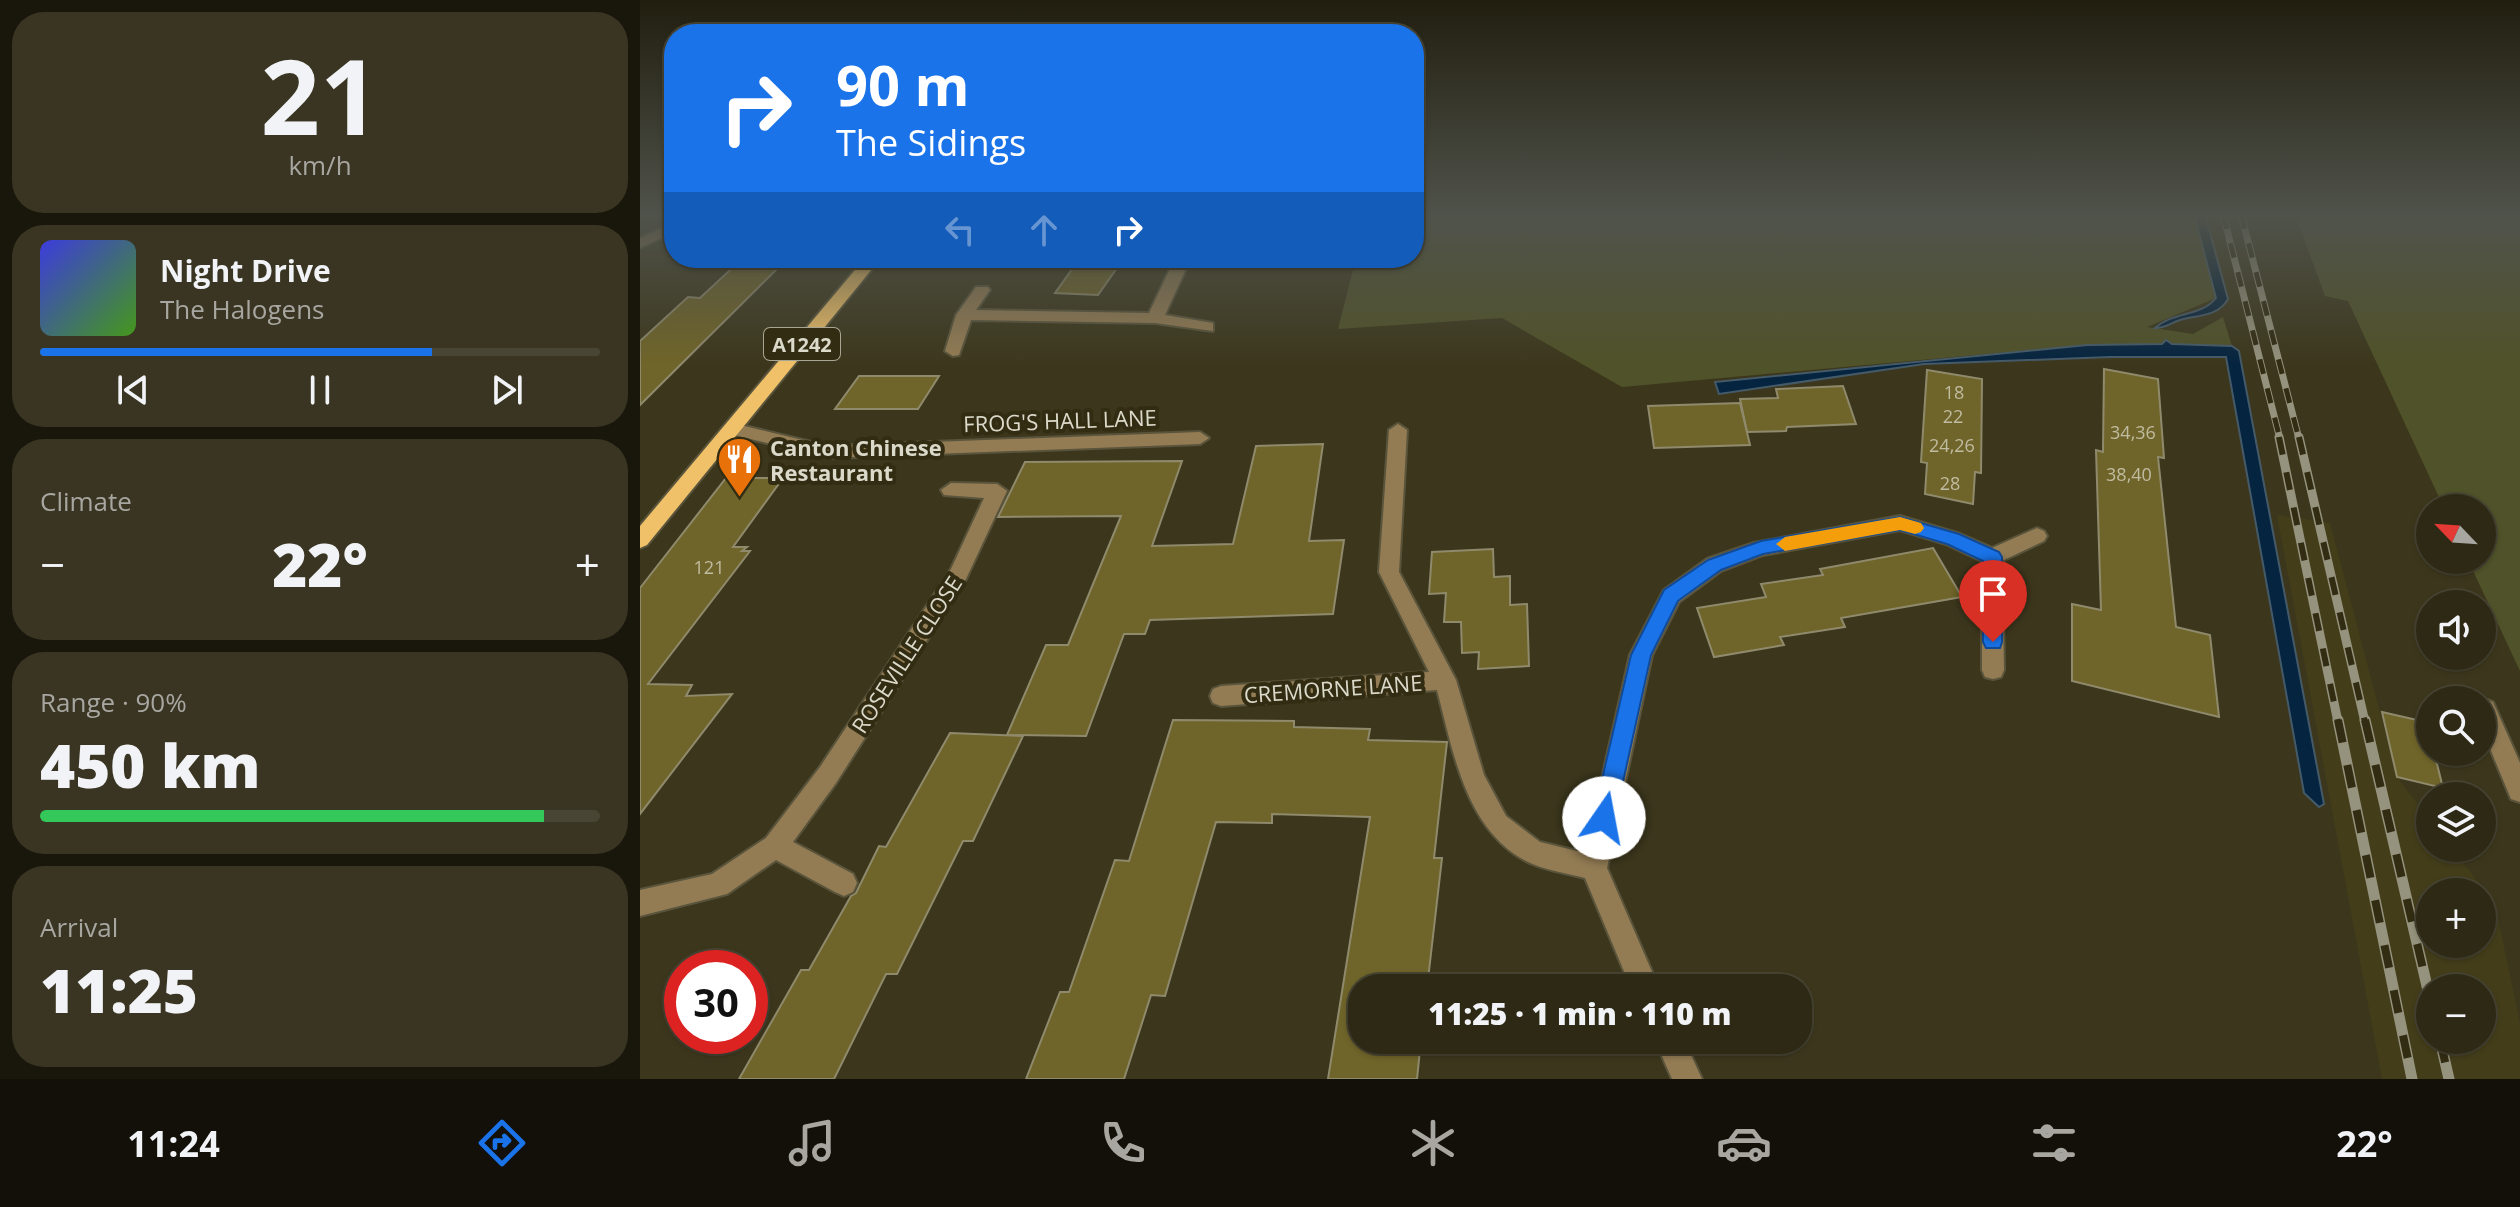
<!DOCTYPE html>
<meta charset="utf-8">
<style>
:root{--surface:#2d2915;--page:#393522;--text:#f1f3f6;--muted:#a7a6a0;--line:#484534;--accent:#1a73e8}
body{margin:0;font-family:"Open Sans",sans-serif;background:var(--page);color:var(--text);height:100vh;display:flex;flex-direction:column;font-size:30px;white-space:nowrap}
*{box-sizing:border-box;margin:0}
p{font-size:26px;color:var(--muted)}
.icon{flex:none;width:44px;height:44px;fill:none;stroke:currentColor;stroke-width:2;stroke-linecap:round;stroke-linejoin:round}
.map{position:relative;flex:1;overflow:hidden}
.side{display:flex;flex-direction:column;gap:12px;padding:12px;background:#19170c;width:640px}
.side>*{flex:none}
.hud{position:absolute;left:24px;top:24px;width:760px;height:244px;border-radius:32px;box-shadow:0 2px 6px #0004,0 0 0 2px var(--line);background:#1a73e8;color:#fff;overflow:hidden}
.needle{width:52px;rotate:295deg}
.buttons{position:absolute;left:1776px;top:494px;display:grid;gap:16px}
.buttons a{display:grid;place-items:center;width:80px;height:80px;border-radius:50%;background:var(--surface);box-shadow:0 2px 6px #0004,0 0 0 2px var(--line);font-size:40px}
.speed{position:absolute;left:24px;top:950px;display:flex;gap:16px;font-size:40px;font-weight:700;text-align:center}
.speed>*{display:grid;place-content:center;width:104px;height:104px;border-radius:50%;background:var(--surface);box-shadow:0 2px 6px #0004,0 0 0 2px var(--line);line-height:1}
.speed .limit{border:12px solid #d22;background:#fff;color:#111}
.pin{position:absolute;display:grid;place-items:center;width:68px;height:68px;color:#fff;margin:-82px -34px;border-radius:50% 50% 50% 0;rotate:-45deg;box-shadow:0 0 8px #0007}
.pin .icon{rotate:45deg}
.me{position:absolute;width:88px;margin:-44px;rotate:12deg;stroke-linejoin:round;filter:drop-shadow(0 0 6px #0008)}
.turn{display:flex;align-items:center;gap:28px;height:168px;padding:0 40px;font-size:36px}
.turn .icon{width:104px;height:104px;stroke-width:2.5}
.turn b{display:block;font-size:56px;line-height:68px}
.lanes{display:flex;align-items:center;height:76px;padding:0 40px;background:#0003;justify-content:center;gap:40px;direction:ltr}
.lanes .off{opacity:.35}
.big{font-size:60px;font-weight:800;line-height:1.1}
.side .card{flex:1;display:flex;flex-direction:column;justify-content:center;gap:12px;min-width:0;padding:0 28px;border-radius:32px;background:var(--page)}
.side .dial{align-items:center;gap:0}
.dial b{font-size:104px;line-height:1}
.song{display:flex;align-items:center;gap:24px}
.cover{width:96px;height:96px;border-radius:12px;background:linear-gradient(135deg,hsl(240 70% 55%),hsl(100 70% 35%))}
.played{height:8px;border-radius:4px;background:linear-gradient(90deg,var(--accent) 70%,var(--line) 70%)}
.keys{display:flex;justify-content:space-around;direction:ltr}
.heat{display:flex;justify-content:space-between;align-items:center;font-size:44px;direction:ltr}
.charge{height:12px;border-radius:6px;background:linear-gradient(90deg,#34c759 90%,var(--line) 0)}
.trip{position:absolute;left:708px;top:974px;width:464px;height:80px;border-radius:32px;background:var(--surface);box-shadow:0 2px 6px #0004,0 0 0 2px var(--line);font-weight:800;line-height:80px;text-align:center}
.tabs{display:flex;height:128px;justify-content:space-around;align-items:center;background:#121008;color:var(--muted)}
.tabs .icon{width:56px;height:56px}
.tabs .active{color:var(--accent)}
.tabs b{font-size:36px;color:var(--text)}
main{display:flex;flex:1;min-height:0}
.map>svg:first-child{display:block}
.built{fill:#433d1a;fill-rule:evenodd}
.green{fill:#505229}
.water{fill:#052440;stroke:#455a69;stroke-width:2}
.building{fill:#6f6429;stroke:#908a6d;stroke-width:2}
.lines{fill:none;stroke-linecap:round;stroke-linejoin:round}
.minor-casing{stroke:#59543b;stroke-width:4}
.major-casing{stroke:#59543b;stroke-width:4}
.minor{fill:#937c54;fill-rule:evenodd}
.major{fill:#f0c169;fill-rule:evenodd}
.rail-far2-casing{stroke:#95927d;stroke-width:7}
.rail-far1-casing{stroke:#95927d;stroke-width:9}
.rail-casing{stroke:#95927d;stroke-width:11}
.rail-far2{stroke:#312c12;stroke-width:5;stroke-dasharray:15;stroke-linecap:butt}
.rail-far1{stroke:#312c12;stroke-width:6;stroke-dasharray:18;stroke-linecap:butt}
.rail{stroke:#312c12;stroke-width:8;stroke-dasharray:23;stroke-linecap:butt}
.route{fill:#1a73e8;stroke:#114b97;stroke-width:2}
.slow{fill:#f59e0b}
.labels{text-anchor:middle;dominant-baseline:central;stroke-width:8;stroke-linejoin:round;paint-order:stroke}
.number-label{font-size:18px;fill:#c0bca1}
.shield{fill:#312c12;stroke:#a8a592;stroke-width:2}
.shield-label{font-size:20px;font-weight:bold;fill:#dbd9c9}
.street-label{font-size:22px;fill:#dbd9c9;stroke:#312c12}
.poi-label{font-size:22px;font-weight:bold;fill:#dbd9c9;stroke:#312c12;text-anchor:start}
</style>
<main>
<section class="side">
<div class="card dial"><b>21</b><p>km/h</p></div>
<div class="card">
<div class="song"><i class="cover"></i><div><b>Night Drive</b><p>The Halogens</p></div></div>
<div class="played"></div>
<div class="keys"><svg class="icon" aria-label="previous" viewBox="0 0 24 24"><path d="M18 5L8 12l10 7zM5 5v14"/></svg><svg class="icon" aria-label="pause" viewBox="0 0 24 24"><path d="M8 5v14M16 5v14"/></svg><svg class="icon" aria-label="next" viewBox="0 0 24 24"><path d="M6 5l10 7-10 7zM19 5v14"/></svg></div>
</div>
<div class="card"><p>Climate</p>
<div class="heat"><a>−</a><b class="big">22°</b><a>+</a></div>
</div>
<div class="card"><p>Range · 90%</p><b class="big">450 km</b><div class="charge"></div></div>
<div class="card"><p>Arrival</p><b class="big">11:25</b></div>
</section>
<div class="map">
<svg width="1880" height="1079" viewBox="0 0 1880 1079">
<rect width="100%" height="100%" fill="#3c371c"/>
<path class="built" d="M 1637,515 L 1690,523 L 1757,777 L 1790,820 L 1790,848 L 1812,848 L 1855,904 L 1880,1023 L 1880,1079 L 1742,1079 ZM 1790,892 L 1842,892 L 1842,944 L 1790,944 ZM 1790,988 L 1842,988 L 1842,1040 L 1790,1040 Z"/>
<g class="green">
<polygon points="774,214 1553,214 1576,298 1507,327 1553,334 1583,317 1592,346 1447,345 982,387 862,318 698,329 716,258 774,258"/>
<polygon points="1655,214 1880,214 1880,671 1828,560 1842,560 1842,508 1804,508 1708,301 1685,296"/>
</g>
<g class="water">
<path d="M 1554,214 L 1565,214 L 1588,299 C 1578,317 1557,315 1540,320 C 1530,323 1526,328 1515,328 C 1534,311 1561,317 1576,298 Z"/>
<polygon points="1526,340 1532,344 1592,346 1599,351 1684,804 1679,807 1664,793 1586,357 1470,357 1284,364 1079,394 1075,382 1447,345 1522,344"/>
</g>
<g class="building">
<polygon points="103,258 148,258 0,405 0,341 48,297 60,298"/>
<polygon points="440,258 484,258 458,295 415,293"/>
<polygon points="1464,369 1518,379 1524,458 1518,457 1536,627 1570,635 1579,717 1432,681 1432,604 1461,610 1456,450 1463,452"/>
<polygon points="1287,370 1342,379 1341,473 1335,472 1333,504 1285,494 1287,463 1281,462"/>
<polygon points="219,376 299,376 278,409 195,409"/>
<polygon points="1203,386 1216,424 1147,427 1146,431 1107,432 1100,399 1138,398 1136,389"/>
<polygon points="1100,403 1110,445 1014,448 1008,406"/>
<polygon points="683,444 669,541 704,540 693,614 510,620 505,634 484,634 446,736 367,735 406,645 428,645 481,516 358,517 385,462 542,461 512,546 593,544 616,446"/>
<polygon points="86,478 143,478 93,547 107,547 102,551 110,551 8,684 52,685 46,696 92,694 0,814 0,588"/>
<polygon points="1293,548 1322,597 1201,618 1205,627 1140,637 1144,645 1074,657 1057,608 1126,597 1121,584 1183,575 1180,569"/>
<polygon points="853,549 854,577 870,576 870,605 887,604 889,666 838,669 839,652 822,653 821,622 804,622 806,593 789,594 792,552"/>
<polygon points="1742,712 1786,722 1790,752 1794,752 1803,788 1757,777"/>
<polygon points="533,720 654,721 654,727 730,729 728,740 807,742 794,858 802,858 787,988 722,988 722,1040 781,1040 777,1079 688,1079 730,817 632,814 632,823 576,822 525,996 511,995 484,1079 386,1079 420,992 429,992 475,860 489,861"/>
<polygon points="310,733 383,736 333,841 323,841 257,974 246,974 194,1079 99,1079 161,970 169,970 211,896 216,893 239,846 246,847"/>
</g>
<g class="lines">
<defs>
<g id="minor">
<polygon points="34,222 34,232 0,248 0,238"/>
<polygon points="535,258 551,258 525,315 573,323 573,331 515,323 331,320 319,355 313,356 305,351 316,315 336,287 348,287 350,290 336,310 509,313"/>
<polygon points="92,423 188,446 560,432 569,438 560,444 188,458 86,433 83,429"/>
<path d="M 758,424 L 767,430 L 759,572 L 816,680 L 844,775 L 866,816 L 900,842 L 945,853 L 990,655 L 1024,590 L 1067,559 L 1114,543 L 1260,516 L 1320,534 L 1352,548 L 1397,528 L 1404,531 L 1407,536 L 1404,541 L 1362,561 L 1364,670 L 1361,677 L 1353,679 L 1345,677 L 1342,670 L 1342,561 L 1306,544 L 1260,530 L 1123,555 L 1081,571 L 1039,602 L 1012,655 L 967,868 L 1019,988 L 991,988 L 945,878 C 926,873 903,870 886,861 C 825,829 813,750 797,690 L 581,706 L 573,703 L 570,696 L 573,689 L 581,686 L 789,672 L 739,572 L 749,430 Z"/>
<polygon points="311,483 357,484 367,491 326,579 196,783 153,842 213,874 217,883 213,892 204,896 195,892 136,860 87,894 0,916 0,890 72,874 126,838 180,767 311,569 344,498 304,495 301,490"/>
<polygon points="1845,699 1853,702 1880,763 1880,802 1871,799 1842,729 1842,700"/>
<polygon points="1015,1040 1044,1040 1062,1079 1032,1079"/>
</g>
<polygon id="major" points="225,258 241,258 7,545 0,548 0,526"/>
</defs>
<use href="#minor" class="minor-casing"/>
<use href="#major" class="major-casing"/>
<use href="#minor" class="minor"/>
<use href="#major" class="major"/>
<defs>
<g id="rail-far2">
<polyline points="1583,214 1640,439"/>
<polyline points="1601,214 1659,439"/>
</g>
<g id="rail-far1">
<polyline points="1639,437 1698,722"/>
<polyline points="1659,437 1725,722"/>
</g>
<g id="rail">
<polyline points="1698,720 1772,1079"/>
<polyline points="1725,720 1790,999"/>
<polyline points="1800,1040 1809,1079"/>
</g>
</defs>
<use href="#rail-far2" class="rail-far2-casing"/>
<use href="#rail-far1" class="rail-far1-casing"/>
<use href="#rail" class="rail-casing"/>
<use href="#rail-far2" class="rail-far2"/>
<use href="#rail-far1" class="rail-far1"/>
<use href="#rail" class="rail"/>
</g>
<linearGradient id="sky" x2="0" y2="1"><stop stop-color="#211e0f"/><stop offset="0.59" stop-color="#50534b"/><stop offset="1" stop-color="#50534b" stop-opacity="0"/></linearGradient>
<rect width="1880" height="365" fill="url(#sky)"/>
<polygon class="route" points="1260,517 1319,534 1359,552 1362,557 1362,642 1360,648 1346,648 1343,642 1343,561 1307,544 1260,530 1123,554 1081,570 1038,601 1011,655 975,818 972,825 964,828 956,825 953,818 991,655 1024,590 1068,560 1121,541"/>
<polygon class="slow" points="1260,517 1281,523 1284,528 1281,532 1275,534 1260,530 1145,551 1136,544 1145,537"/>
<defs>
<symbol id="restaurant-pin" viewBox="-11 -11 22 30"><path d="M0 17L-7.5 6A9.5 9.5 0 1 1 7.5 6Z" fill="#e8710a" stroke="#312c12"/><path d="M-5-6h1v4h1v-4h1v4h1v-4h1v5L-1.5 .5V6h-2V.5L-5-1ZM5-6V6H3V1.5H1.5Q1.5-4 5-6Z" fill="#fff"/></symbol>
</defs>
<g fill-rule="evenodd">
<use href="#restaurant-pin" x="74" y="434" width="51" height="69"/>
</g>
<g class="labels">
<g class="number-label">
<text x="1314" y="392">18</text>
<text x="1313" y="416">22</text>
<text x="1493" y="432">34,36</text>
<text x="1312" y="445">24,26</text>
<text x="1489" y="474">38,40</text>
<text x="1310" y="483">28</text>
<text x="69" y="567">121</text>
</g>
<rect class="shield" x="124" y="328" width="76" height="32" rx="6"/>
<g class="shield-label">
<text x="162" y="344">A1242</text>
</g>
<g class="street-label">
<text transform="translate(420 420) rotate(-2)">FROG'S HALL LANE</text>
<text transform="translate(266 654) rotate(-57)">ROSEVILLE CLOSE</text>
<text transform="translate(693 688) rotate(-4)">CREMORNE LANE</text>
</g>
<g class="poi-label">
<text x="130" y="447">Canton Chinese<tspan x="130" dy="25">Restaurant</tspan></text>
</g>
</g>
</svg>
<div class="buttons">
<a><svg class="needle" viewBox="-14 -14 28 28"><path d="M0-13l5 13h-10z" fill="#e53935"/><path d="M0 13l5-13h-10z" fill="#a7a6a0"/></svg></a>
<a><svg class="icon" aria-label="sound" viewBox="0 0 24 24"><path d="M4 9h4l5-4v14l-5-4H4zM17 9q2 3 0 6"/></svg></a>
<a><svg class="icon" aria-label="search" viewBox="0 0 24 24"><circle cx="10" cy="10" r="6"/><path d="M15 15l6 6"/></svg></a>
<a><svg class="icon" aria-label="layers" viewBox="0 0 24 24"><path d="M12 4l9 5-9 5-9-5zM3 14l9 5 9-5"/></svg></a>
<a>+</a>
<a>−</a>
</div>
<div class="speed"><div class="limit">30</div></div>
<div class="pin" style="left:1353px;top:642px;background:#d93025"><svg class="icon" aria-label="arrive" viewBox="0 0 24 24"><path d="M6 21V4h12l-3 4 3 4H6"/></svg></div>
<svg class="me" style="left:964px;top:818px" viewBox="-20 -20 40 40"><circle r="19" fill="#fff"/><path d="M0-13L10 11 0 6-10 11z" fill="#1a73e8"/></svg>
<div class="trip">11:25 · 1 min · 110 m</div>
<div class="hud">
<div class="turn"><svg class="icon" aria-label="right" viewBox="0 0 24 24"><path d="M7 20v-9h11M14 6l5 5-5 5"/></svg><div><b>90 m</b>The Sidings</div></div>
<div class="lanes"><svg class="icon off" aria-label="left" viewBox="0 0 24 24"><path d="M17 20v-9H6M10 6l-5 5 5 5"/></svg><svg class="icon off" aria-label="ahead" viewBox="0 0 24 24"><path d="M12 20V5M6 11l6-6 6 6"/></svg><svg class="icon" aria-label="right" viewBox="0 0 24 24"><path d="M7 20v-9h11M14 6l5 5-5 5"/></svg></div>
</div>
</div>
</main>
<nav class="tabs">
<b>11:24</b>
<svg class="icon active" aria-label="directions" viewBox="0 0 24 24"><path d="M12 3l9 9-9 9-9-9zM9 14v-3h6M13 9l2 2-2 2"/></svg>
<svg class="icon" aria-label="music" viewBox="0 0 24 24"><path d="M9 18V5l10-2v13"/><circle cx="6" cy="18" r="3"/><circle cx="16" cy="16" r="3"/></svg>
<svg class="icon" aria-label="phone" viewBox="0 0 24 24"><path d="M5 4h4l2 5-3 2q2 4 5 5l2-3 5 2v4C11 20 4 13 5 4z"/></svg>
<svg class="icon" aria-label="climate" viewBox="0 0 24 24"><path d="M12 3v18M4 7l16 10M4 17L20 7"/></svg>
<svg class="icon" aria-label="car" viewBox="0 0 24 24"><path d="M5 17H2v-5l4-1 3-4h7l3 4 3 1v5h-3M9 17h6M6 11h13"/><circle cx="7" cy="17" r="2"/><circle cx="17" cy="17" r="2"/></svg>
<svg class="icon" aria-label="filters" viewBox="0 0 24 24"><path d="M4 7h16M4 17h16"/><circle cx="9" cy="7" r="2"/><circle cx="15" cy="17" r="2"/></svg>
<b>22°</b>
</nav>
